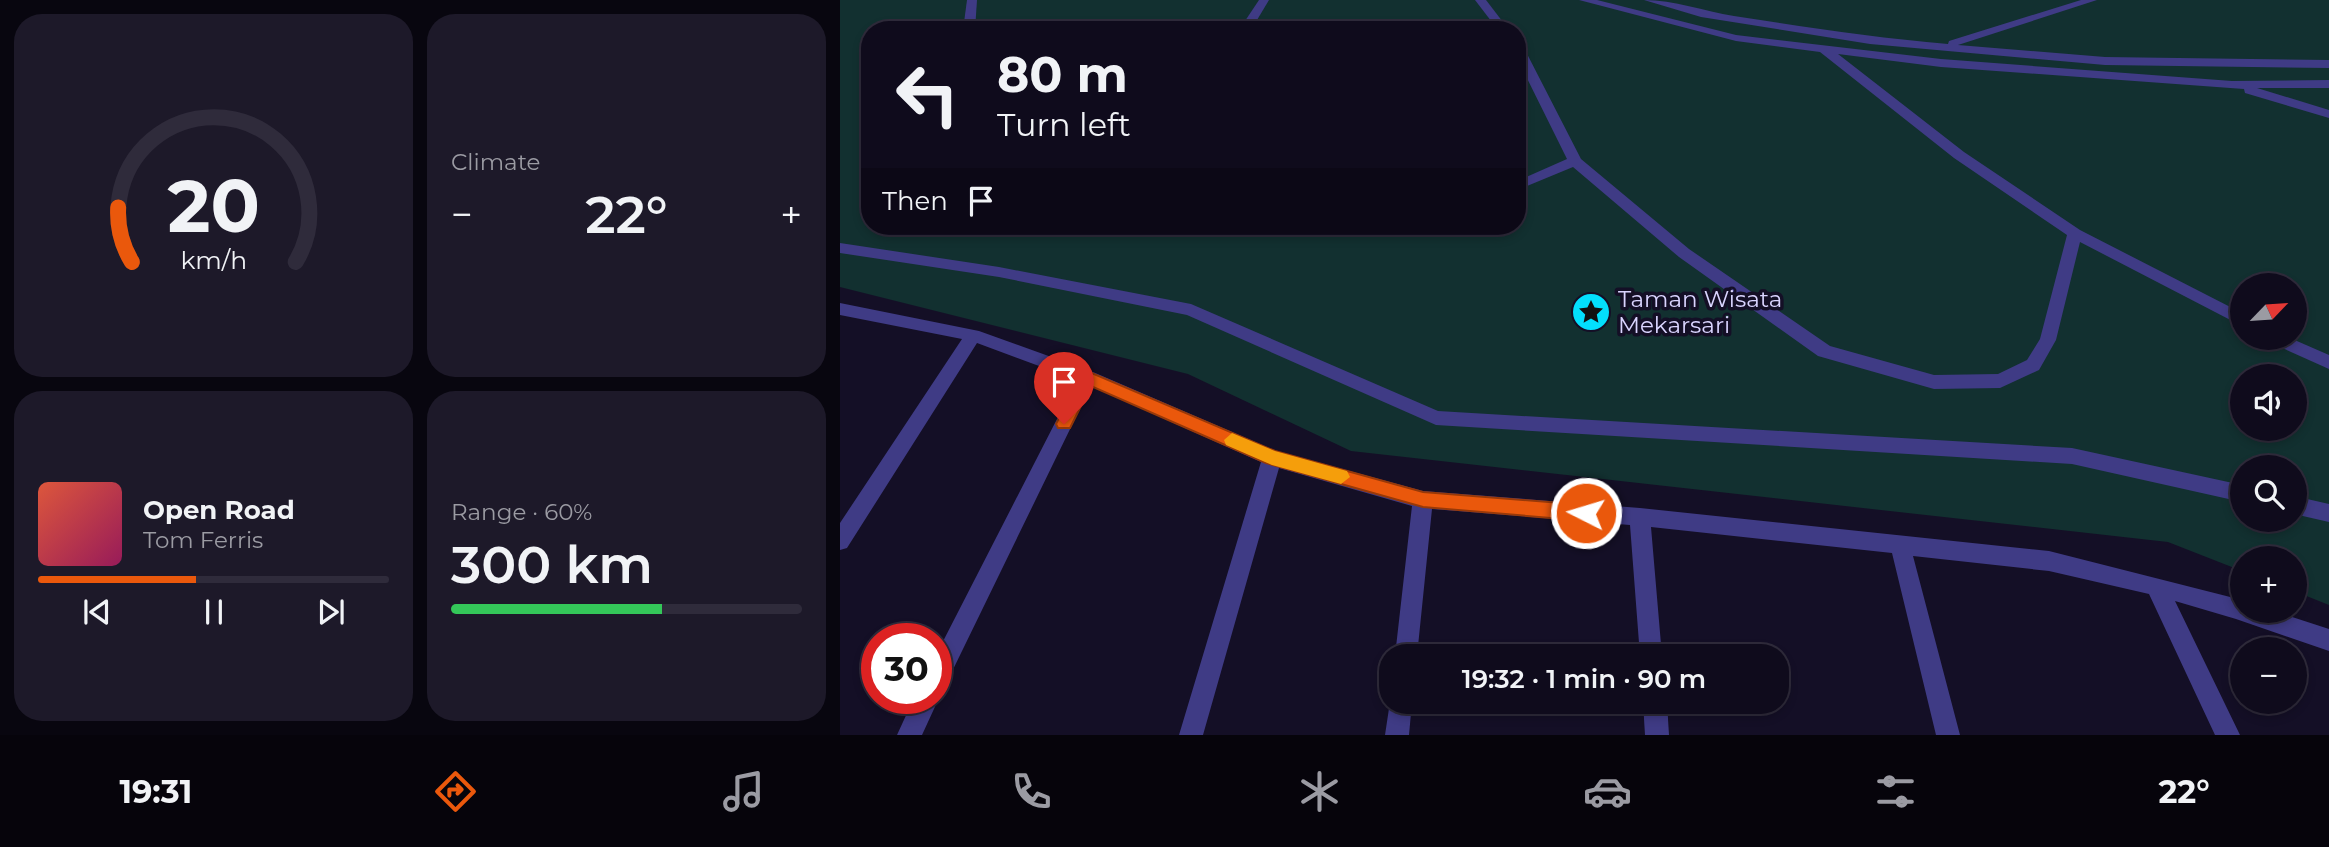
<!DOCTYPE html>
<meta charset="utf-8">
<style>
:root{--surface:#0f0b1c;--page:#1d1929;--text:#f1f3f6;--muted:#9b9ba3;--line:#2f2b3b;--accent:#ea580c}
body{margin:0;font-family:Montserrat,sans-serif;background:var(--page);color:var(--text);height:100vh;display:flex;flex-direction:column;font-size:26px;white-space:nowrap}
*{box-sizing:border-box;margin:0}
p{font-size:23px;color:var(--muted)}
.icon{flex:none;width:38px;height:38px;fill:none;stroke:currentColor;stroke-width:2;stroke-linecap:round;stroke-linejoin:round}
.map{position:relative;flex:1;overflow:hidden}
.side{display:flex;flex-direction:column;gap:14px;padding:14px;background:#08060f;width:840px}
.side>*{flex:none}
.hud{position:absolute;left:21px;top:21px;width:665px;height:214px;border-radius:28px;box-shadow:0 4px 10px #0003,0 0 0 2px var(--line);background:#0f0b1c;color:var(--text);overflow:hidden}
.needle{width:46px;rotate:65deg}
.tools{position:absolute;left:1390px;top:273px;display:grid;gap:14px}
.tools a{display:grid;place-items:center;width:77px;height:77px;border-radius:50%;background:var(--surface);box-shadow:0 4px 10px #0003,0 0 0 2px var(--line);font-size:35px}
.speed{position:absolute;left:21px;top:623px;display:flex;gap:14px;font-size:35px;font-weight:700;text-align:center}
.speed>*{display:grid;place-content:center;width:91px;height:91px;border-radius:50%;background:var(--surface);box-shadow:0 4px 10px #0003,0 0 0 2px var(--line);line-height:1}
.speed .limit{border:10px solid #d22;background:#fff;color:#111}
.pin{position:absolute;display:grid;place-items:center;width:60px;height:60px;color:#fff;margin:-72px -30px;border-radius:50% 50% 50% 0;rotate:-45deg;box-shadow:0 0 7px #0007}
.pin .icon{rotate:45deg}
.me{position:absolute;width:77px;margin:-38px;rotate:275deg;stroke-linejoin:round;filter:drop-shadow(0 0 5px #0008)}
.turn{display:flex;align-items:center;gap:24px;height:147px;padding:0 21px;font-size:32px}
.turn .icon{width:91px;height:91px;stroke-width:2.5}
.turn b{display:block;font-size:49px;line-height:60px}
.then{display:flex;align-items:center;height:66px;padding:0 21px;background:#0003;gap:14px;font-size:26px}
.big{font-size:52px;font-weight:600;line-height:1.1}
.side .widget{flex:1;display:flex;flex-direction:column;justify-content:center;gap:10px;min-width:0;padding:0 24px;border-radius:28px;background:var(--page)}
.side .dial{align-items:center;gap:0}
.dial svg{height:182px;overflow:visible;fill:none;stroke:var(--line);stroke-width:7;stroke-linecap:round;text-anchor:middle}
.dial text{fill:var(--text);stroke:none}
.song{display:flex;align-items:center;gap:21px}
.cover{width:84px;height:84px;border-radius:10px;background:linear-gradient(135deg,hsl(10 70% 55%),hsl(330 70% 35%))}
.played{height:7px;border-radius:4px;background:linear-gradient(90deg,var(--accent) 45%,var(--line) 45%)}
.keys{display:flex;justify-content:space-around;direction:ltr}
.heat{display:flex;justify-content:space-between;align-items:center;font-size:38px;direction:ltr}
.charge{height:10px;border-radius:5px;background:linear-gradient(90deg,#34c759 60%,var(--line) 0)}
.side .tiles{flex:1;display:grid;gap:14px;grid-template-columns:repeat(2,1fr)}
.trip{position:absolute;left:539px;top:644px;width:410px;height:70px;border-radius:28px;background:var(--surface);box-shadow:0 4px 10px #0003,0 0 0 2px var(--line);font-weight:600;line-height:70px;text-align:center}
.tab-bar{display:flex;height:112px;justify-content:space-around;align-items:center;background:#06040b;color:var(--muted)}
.tab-bar .icon{width:49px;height:49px}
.tab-bar .active{color:var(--accent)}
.tab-bar b{font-size:32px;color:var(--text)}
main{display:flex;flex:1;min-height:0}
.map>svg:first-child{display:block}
.green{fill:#123030;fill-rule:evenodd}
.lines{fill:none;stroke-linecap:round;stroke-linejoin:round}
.lane{fill:#3f3b85;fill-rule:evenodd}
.street{fill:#3f3b85;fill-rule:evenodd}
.route{fill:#ea580c;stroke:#983908;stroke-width:2}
.slow{fill:#f59e0b}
.labels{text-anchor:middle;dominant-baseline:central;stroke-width:7;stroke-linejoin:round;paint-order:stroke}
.poi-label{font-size:23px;fill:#dad5ff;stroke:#140f26;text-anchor:start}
</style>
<main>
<section class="side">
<div class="tiles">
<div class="widget dial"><svg viewBox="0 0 100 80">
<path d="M14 69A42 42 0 1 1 86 69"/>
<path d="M14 69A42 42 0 0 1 8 45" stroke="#ea580c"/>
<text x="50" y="56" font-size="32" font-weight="700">20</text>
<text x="50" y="72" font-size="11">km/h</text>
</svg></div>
<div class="widget"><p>Climate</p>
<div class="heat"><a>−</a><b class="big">22°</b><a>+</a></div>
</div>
<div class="widget">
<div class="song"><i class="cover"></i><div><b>Open Road</b><p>Tom Ferris</p></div></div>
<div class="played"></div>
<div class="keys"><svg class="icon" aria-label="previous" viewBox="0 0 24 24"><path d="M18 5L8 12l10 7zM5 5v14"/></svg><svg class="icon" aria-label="pause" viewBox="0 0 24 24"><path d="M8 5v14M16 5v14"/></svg><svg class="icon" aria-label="next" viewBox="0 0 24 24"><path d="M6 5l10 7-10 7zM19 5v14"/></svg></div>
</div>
<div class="widget"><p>Range · 60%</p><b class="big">300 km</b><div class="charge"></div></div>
</div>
</section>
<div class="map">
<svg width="1489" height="735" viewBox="0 0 1489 735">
<rect width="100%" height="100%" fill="#140f26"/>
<path class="green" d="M 0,0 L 1489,0 L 1489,605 L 1454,591 L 1454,558 L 1402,558 L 1402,571 L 1328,542 L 511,451 L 348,374 L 0,287 ZM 30,30 L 677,30 L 677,226 L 30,226 ZM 1402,285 L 1454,285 L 1454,338 L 1402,338 ZM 1402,376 L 1454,376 L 1454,429 L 1402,429 ZM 1402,467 L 1454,467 L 1454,520 L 1402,520 Z"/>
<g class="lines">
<g class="lane">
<polygon points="127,0 137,0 135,30 123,30"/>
<polygon points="419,0 429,0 411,30 399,30"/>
<polygon points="635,0 646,0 669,30 658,30"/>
<polygon points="739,0 757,0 896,35 1101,59 1392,81 1489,80 1489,88 1417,88 1489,110 1489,118 1405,93 1404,89 1101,67 998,54 1124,152 1240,230 1402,313 1402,326 1240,242 1216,340 1199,370 1160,388 1094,389 978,356 839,257 733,167 677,190 677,181 727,159 677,58 677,43 683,46 741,159 849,249 990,346 1094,375 1158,374 1187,360 1200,339 1227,235 1114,158 980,52 896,41"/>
<path d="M 804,0 C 834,0 864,11 894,16 C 965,27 1036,38 1108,44 L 1109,41 L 1241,0 L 1257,0 L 1118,45 L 1265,57 L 1489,60 L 1489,68 L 1265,65 L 1030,44 L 861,17 Z"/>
<path d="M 462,226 L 576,226 C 560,243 492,233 469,231 Z"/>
<polygon points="0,243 159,267 351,304 598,411 1232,448 1402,485 1402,502 1232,464 596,425 347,315 159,277 0,253"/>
<polygon points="1427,338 1450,338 1489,355 1489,369 1429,342"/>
<polygon points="1454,496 1489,504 1489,522 1454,514"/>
</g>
<g class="street">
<polygon points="0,303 139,331 253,372 436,451 583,491 800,508 1209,551 1402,600 1402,611 1434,611 1489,629 1489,651 1396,619 1335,601 1400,735 1375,735 1309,594 1209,571 1073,556 1120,735 1096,735 1052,553 811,527 822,656 800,656 790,525 592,509 577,656 555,656 572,506 439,468 363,735 339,735 421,462 251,386 104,688 96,691 96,655 237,380 137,343 7,548 0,550 0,523 122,339 0,315"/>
<polygon points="96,692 99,698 82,735 57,735 74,698 96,698"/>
<polygon points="551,695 551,702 572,702 569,735 545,735"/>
<polygon points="803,702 827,702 829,735 805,735"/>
</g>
</g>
<polygon class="route" points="247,371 435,451 583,492 746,505 752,507 755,513 752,519 746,521 583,507 426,463 251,386 230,428 218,428 216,424 242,373"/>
<polygon class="slow" points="392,433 435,451 507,471 510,477 501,484 432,465 386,445 384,440"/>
<defs>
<symbol id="sight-disc" viewBox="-11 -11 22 22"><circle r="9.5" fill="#03dffd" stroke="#140f26"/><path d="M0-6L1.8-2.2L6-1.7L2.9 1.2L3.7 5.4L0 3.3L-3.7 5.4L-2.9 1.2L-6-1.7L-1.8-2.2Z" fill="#111"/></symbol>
</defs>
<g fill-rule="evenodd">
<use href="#sight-disc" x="729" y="290" width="44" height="44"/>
</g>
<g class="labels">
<g class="poi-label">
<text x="778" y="299">Taman Wisata<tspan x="778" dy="26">Mekarsari</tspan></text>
</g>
</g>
</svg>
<div class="tools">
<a><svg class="needle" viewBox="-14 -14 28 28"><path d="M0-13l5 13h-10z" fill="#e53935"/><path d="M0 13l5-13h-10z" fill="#9b9ba3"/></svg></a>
<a><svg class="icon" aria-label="sound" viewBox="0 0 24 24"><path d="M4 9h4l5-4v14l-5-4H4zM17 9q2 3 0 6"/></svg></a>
<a><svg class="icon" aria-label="search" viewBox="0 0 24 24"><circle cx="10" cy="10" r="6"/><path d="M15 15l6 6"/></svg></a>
<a>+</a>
<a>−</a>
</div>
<div class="speed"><div class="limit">30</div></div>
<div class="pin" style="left:224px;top:424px;background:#d93025"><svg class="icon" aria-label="arrive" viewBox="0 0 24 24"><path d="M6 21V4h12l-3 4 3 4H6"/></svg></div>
<svg class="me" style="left:746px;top:513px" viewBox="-20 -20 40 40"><circle r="17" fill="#ea580c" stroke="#fff" stroke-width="3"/><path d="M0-11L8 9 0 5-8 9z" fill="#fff"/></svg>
<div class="trip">19:32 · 1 min · 90 m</div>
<div class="hud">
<div class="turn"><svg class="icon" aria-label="left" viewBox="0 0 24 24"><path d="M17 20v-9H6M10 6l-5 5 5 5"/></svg><div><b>80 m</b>Turn left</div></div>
<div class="then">Then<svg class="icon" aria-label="arrive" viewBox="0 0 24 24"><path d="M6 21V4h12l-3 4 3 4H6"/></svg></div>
</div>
</div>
</main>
<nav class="tab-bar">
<b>19:31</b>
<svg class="icon active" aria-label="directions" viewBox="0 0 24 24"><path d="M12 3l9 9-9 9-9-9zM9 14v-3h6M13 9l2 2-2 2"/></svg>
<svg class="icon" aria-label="music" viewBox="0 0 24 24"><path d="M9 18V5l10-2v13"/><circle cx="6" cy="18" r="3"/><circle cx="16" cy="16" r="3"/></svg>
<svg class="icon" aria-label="phone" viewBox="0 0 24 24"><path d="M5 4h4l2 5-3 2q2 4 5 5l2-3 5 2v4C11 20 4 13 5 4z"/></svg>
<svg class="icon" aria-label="climate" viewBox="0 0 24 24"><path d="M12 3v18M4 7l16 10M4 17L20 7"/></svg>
<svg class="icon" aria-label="car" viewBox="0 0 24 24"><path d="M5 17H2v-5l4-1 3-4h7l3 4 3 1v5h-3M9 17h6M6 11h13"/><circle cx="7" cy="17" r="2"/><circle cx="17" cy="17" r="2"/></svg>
<svg class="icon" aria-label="filters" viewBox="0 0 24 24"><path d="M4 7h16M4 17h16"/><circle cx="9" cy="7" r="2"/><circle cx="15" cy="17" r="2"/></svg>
<b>22°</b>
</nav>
